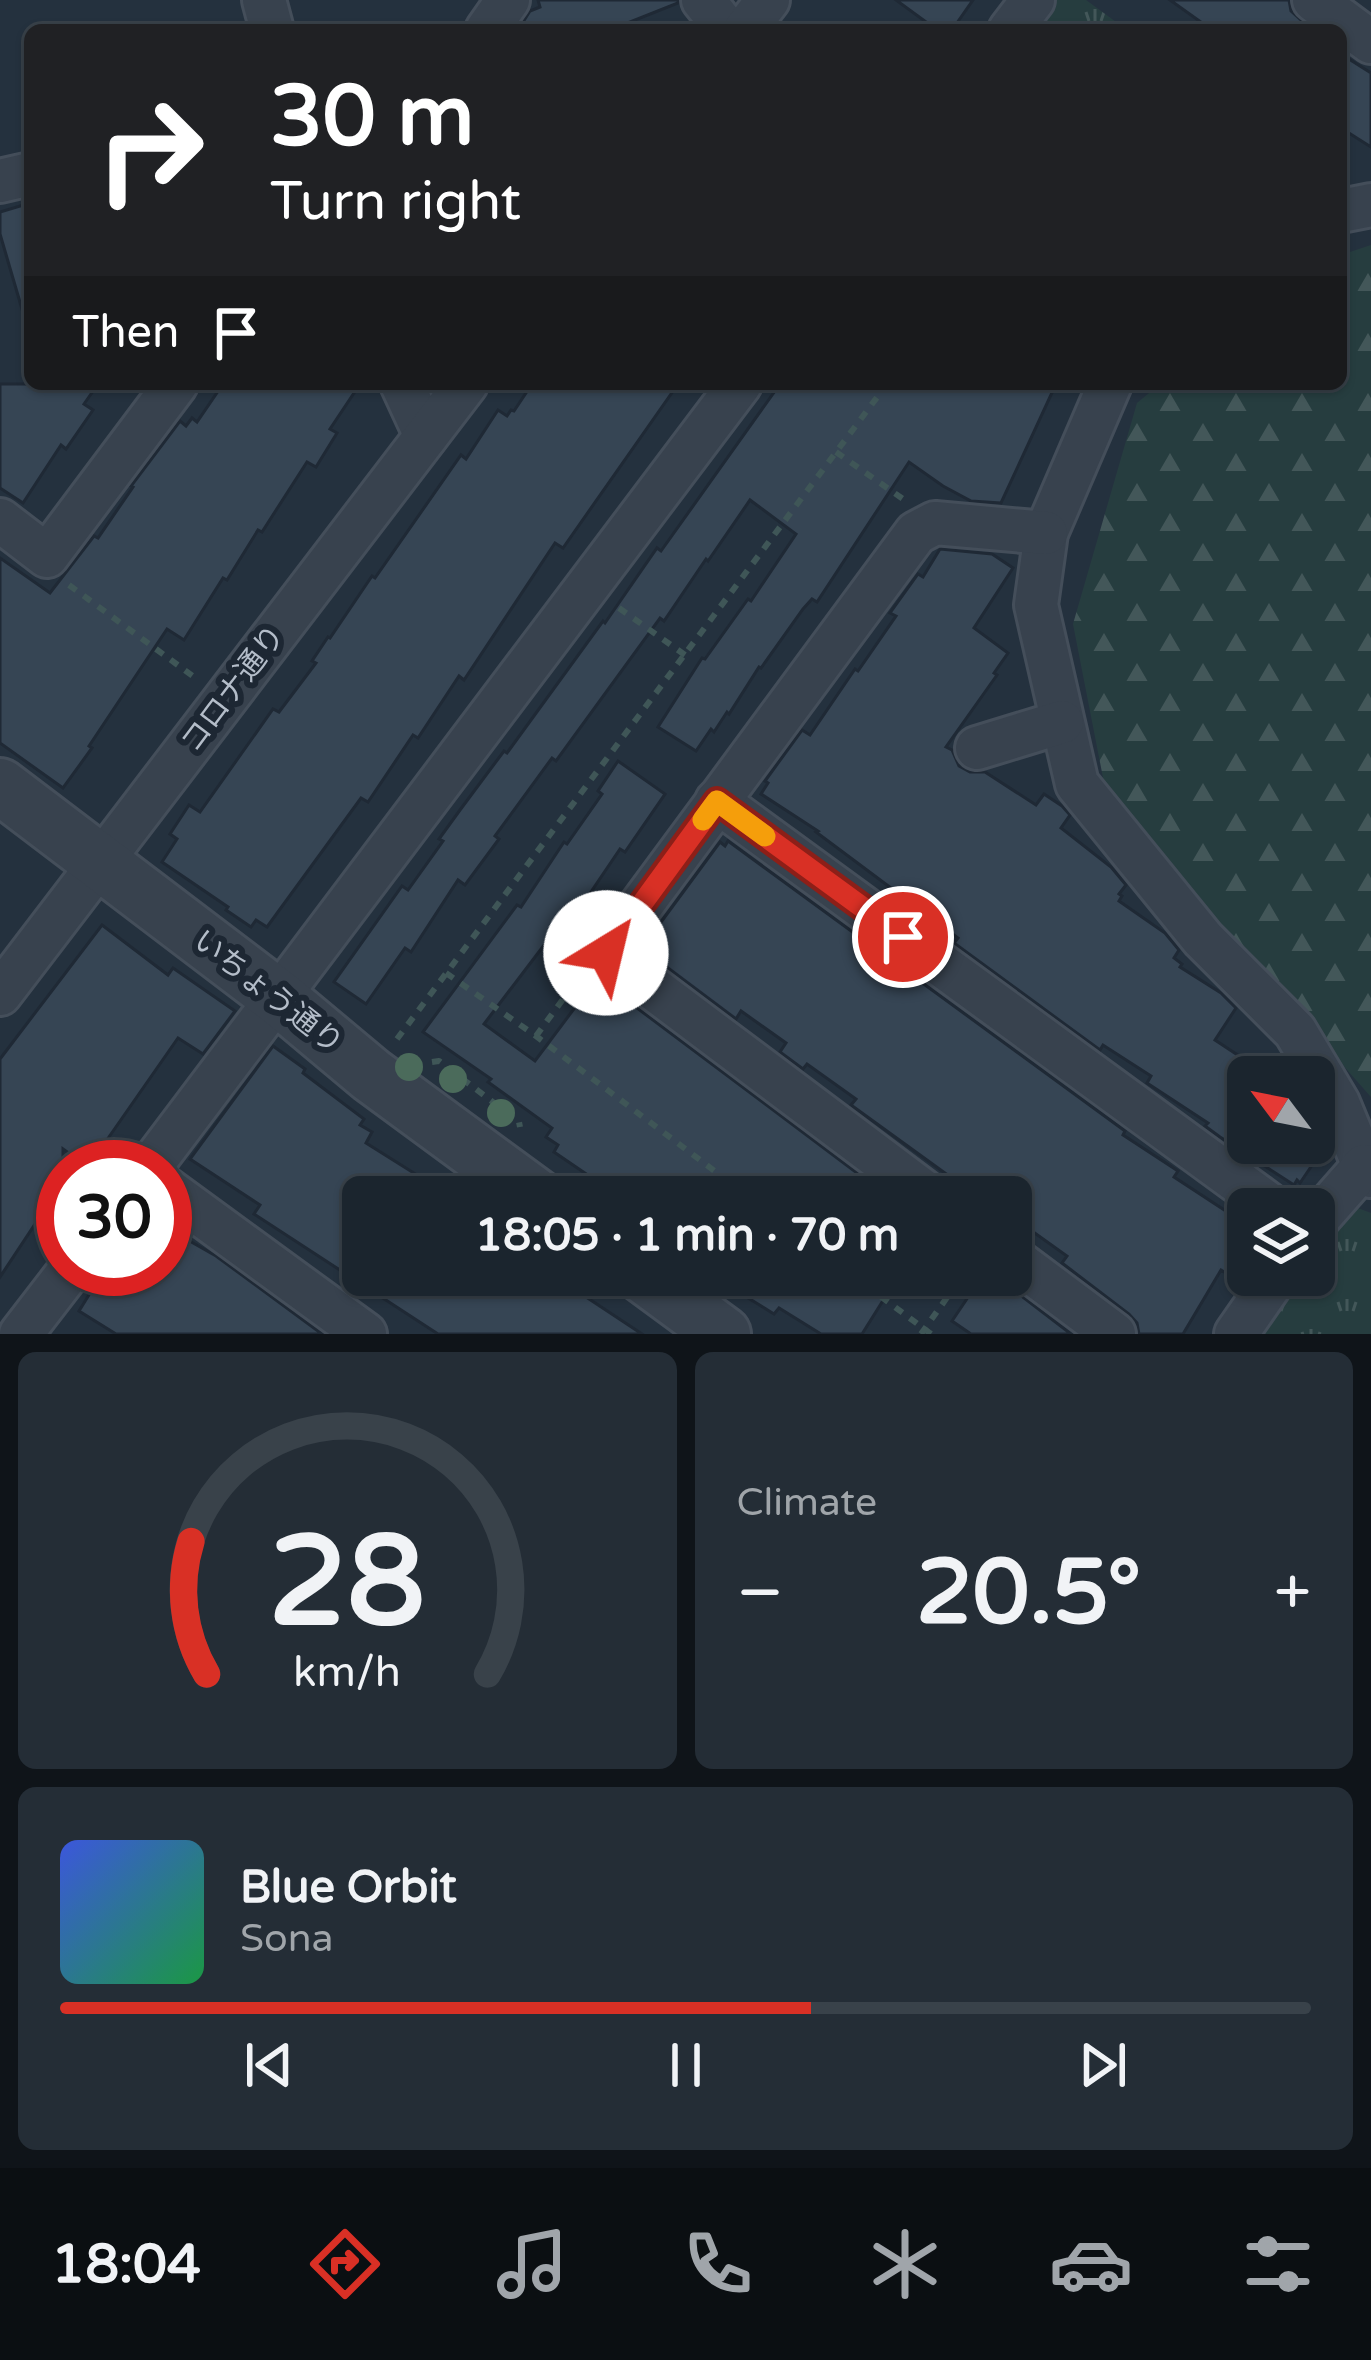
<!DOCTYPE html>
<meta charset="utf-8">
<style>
:root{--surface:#1b252e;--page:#242d36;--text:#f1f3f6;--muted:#a0a5aa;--line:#39424a;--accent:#d93025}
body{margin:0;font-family:"Varela Round","Noto Sans JP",sans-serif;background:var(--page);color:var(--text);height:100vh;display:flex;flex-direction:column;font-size:45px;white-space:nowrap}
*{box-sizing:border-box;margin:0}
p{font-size:39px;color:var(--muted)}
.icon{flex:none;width:66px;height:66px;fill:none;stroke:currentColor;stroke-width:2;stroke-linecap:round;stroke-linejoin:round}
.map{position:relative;height:1334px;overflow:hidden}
.panel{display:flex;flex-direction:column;gap:18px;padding:18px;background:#0f1419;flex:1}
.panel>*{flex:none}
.top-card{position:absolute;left:24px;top:24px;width:1323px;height:366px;border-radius:18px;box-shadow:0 3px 9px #0004,0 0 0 3px var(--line);background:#202124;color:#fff;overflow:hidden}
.needle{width:78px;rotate:302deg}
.buttons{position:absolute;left:1227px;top:1056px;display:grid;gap:24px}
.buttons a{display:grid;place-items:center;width:108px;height:108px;border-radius:18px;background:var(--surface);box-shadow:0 3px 9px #0004,0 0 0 3px var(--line);font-size:60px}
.speed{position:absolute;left:36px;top:1140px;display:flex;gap:24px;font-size:60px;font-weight:700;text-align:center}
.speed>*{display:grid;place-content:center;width:156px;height:156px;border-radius:50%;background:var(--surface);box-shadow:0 3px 9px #0004,0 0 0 3px var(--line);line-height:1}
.speed .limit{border:18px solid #d22;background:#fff;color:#111}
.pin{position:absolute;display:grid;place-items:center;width:102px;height:102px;color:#fff;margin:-51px;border:6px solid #fff;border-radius:50%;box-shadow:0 3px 12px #0007}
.me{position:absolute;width:132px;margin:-66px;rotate:36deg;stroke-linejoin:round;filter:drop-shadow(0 0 9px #0008)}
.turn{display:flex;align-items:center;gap:42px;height:252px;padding:0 48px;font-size:54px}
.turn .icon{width:156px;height:156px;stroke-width:2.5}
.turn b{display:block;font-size:84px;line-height:102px}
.then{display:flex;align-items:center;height:114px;padding:0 48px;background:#0003;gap:24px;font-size:45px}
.big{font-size:90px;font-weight:700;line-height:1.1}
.panel .card{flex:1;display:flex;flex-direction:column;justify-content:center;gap:18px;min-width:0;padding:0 42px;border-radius:18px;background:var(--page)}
.panel .dial{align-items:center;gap:0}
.dial svg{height:312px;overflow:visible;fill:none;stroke:var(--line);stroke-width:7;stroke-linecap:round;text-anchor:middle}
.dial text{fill:var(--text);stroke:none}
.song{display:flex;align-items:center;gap:36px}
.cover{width:144px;height:144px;border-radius:18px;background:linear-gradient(135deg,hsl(230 70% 55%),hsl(140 70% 35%))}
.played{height:12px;border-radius:6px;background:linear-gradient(90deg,var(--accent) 60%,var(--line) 60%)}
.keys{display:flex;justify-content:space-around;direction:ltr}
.heat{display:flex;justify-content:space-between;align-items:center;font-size:66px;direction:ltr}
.panel .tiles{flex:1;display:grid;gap:18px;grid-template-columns:1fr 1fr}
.card:last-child{grid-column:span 2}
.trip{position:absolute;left:342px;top:1176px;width:690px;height:120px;border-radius:18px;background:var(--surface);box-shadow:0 3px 9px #0004,0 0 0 3px var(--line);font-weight:700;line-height:120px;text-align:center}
.menu{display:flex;height:192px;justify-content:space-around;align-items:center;background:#0b0f12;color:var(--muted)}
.menu .icon{width:84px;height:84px}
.menu .selected{color:var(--accent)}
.menu b{font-size:54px;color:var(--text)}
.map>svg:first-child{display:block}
.forest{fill:url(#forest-firs)}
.park{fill:url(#park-tufts)}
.building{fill:#364554;stroke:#1f2935;stroke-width:3}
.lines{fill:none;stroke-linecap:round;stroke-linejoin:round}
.minor-casing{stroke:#444e5a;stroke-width:48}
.tertiary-casing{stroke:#444e5a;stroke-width:60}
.path{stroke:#3f5657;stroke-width:6;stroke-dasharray:9 9;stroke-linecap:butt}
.minor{stroke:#38424e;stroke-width:42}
.tertiary{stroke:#38424e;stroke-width:54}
.tree{fill:#4b6b5b}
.route-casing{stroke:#8d1f18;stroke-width:30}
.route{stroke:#d93025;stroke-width:21}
.slow{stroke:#f59e0b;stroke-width:21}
.labels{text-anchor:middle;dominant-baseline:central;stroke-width:12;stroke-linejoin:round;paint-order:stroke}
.street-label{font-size:30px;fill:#b4bdc9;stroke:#1d2733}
</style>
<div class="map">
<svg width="1371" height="1334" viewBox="0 0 1371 1334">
<defs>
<pattern id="forest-firs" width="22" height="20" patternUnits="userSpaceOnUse" patternTransform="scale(3)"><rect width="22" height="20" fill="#263d3f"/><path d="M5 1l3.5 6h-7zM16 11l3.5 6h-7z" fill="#435759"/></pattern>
<pattern id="park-tufts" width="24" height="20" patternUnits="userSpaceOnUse" patternTransform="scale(3)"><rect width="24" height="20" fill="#263d3f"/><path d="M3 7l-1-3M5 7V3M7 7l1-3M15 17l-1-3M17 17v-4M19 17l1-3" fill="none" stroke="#435759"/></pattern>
</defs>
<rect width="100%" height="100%" fill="#24313e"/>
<polygon class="forest" points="1371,245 1371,1097 1107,798 1073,624 1137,403 1160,384 1341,384 1341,255"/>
<g class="park">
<polygon points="1055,0 1086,0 1127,30 1033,30"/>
<polygon points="1355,1207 1371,1213 1371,1334 1260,1334 1305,1275 1314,1275 1314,1262"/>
</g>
<g class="building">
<polygon points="538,0 678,0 678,3 610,30 518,30 530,11 540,7"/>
<polygon points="896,0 973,0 952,30 937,30"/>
<polygon points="1170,0 1289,0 1291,11 1312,30 1212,30"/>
<polygon points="1341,54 1371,73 1371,147 1341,128"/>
<polygon points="30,203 30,308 22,309 0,234 0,212"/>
<polygon points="0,384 98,384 84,404 93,410 66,449 61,445 23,503 0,488"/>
<polygon points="223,384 360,384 330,429 337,433 316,467 307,462 262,532 258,530 227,580 223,578 184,640 167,629 89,746 92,748 63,788 0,743 0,558 50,593 94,536 98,538 133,487 131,486 180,421 186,426 192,418 197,422"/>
<polygon points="532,384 678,384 563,548 555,543 464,680 459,676 418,738 413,735 368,802 361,798 267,927 256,920 251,927 226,910 228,907 162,862 177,839 170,834 189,805 200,812 273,709 279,712 316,663 312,661 328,637 330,638 372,576 375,578 461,455 466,459 498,410 507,416 511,410 514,411"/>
<polygon points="780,384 1056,384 1001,503 971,501 943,486 909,462 817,602 812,599 803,609 761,668 759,667 729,714 727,712 714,732 711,729 696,751 658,727 702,658 705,659 748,599 751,601 796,534 750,500 708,561 706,559 664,621 660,618 556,761 552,758 495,836 499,839 465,885 458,880 411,952 405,948 366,1004 334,982 402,886 408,890 443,841 439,839 460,810 504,751 507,753 603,621 605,623 657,548 661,551"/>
<polygon points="940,549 992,554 1013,568 974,628 1008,653 994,673 997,675 946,747 952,750 959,766 970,772 985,772 1036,805 1044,794 1062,806 1070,815 1061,828 1111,867 1126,885 1119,894 1122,896 1119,901 1165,933 1179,950 1174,958 1182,964 1180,967 1221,993 1236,1008 1215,1040 1271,1077 1239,1077 1248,1083 1248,1143 1327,1143 1300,1183 1297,1180 1294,1185 1220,1137 1205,1126 1208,1123 1147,1083 1151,1076 1103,1045 1100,1050 954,943 958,938 816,832 818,831 761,794 768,783 765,781 802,730 810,735 855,669 858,671 896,616 890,613 918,574 923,577"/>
<polygon points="618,761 665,794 625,852 620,849 576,914 570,911 484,1024 535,1061 597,978 873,1185 865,1197 620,1197 554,1152 558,1145 546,1137 552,1128 488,1082 491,1079 423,1032 517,905 521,907 564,842 567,844 602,794 598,791"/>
<polygon points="728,841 1125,1131 1123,1135 1178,1171 1174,1177 1238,1219 1237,1221 1248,1229 1248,1245 1229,1275 1221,1270 1183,1334 1139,1334 1137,1323 1129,1314 1062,1263 1067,1256 1011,1216 1011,1197 978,1197 851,1105 856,1099 807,1064 803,1069 780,1052 786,1043 741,1011 736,1019 644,950 652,938 650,937 720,842 725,846"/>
<polygon points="102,925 168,975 173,968 235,1011 203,1054 178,1038 88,1167 63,1149 63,1198 53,1213 45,1209 0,1277 0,1059"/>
<polygon points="273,1046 305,1069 303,1073 364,1119 360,1125 372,1132 366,1143 452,1197 363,1197 363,1275 574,1275 568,1285 642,1334 438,1334 254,1214 260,1205 190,1159"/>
<polygon points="165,1227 216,1256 322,1334 116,1334 79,1311 105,1269 165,1269"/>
<polygon points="711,1275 899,1275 862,1334 821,1334 779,1308 774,1314"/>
<polygon points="983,1275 994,1275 1071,1334 971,1334 952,1321"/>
</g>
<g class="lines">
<defs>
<g id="minor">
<polyline points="264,0 272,30"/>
<polyline points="703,0 727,30"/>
<polyline points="1314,0 1371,42"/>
<polyline points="487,30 508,0"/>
<polyline points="745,30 768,0"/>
<polyline points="1010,30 1033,0"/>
<polyline points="0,181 30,174"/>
<polyline points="1341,211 1371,205"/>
<polyline points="402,384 426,436"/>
<polyline points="1110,384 1046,533 1036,605 1077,784 1203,939 1295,1031 1338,1103 1364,1166 1371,1176"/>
<polyline points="0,520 47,556 176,384"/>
<polyline points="977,748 1062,722"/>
<polyline points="717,801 1275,1209"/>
<polyline points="0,994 466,384"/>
<polyline points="150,1167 740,384"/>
<polyline points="165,1188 365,1334"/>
<polyline points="931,1197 606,953 916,533 935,523 1046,533"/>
<polyline points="1314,1223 1364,1166"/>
<polyline points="1011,1257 1114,1334"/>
<polyline points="21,1334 71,1269"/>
<polyline points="1236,1334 1277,1275"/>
</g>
<g id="tertiary">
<polyline points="0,786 279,998 371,1075 537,1197"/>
<polyline points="643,1275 723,1334"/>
</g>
</defs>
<use href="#minor" class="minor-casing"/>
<use href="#tertiary" class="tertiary-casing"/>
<g class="path">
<polyline points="836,452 903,499"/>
<polyline points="69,585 194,677"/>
<polyline points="619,608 685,655"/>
<polyline points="446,973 536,1036 749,1197"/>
<polyline points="536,1036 580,976"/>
<polyline points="397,1039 887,384"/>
<polyline points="432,1062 439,1061 519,1122 520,1127"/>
<polyline points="852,1275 931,1334"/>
<polyline points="921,1334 963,1275"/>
</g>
<use href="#minor" class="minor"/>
<use href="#tertiary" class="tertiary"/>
</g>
<g class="tree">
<circle cx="409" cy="1067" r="14"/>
<circle cx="453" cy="1079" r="14"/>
<circle cx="501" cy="1113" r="14"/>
</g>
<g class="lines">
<defs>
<polyline id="route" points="606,953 717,801 903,937"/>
</defs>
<use href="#route" class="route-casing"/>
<use href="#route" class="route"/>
<polyline class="slow" points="703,820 717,801 765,836"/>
</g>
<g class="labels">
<g class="street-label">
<text transform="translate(233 689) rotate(-53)">コロナ通り</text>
<text transform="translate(268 992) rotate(38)">いちょう通り</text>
</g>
</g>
</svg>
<div class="buttons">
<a><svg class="needle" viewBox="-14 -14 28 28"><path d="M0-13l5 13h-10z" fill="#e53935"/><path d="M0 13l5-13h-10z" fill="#a0a5aa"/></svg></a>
<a><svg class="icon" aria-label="layers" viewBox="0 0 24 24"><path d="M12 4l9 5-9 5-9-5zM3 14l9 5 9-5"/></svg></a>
</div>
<div class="speed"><div class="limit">30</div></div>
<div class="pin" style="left:903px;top:937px;background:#d93025"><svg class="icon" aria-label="arrive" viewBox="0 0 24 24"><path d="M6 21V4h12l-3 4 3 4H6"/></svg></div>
<svg class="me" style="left:606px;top:953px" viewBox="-20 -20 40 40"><circle r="19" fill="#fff"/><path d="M0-13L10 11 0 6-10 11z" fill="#d93025"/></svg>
<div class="trip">18:05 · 1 min · 70 m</div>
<div class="top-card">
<div class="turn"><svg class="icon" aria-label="right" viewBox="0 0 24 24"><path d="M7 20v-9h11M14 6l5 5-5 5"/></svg><div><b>30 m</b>Turn right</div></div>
<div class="then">Then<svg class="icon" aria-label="arrive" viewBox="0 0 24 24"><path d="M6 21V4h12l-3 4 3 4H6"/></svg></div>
</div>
</div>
<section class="panel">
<div class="tiles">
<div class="card dial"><svg viewBox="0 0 100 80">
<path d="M14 69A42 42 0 1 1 86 69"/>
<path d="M14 69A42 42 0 0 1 10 35" stroke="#d93025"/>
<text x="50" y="56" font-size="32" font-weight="700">28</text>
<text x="50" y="72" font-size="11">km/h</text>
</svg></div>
<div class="card"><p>Climate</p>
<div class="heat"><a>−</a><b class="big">20.5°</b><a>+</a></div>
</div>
<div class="card">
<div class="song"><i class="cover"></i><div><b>Blue Orbit</b><p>Sona</p></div></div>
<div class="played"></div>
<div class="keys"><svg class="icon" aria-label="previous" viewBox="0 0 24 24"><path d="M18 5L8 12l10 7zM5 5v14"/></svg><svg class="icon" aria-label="pause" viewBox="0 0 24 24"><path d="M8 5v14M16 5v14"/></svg><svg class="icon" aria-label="next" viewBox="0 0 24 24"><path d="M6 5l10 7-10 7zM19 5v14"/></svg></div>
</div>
</div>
</section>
<nav class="menu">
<b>18:04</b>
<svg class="icon selected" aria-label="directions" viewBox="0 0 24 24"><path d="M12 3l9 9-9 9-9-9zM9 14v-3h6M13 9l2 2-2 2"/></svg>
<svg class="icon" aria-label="music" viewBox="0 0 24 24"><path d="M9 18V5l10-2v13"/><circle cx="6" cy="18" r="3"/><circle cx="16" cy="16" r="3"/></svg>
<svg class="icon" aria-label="phone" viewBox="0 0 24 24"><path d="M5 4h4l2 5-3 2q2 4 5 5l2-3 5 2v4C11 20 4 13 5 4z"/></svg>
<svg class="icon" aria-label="climate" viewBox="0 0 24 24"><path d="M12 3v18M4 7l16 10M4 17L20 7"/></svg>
<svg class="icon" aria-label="car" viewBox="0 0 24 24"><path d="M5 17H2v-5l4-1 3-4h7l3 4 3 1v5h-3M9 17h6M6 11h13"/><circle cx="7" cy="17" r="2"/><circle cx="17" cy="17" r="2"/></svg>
<svg class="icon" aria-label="filters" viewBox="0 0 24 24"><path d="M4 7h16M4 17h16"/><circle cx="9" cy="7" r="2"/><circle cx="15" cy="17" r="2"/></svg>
</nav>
